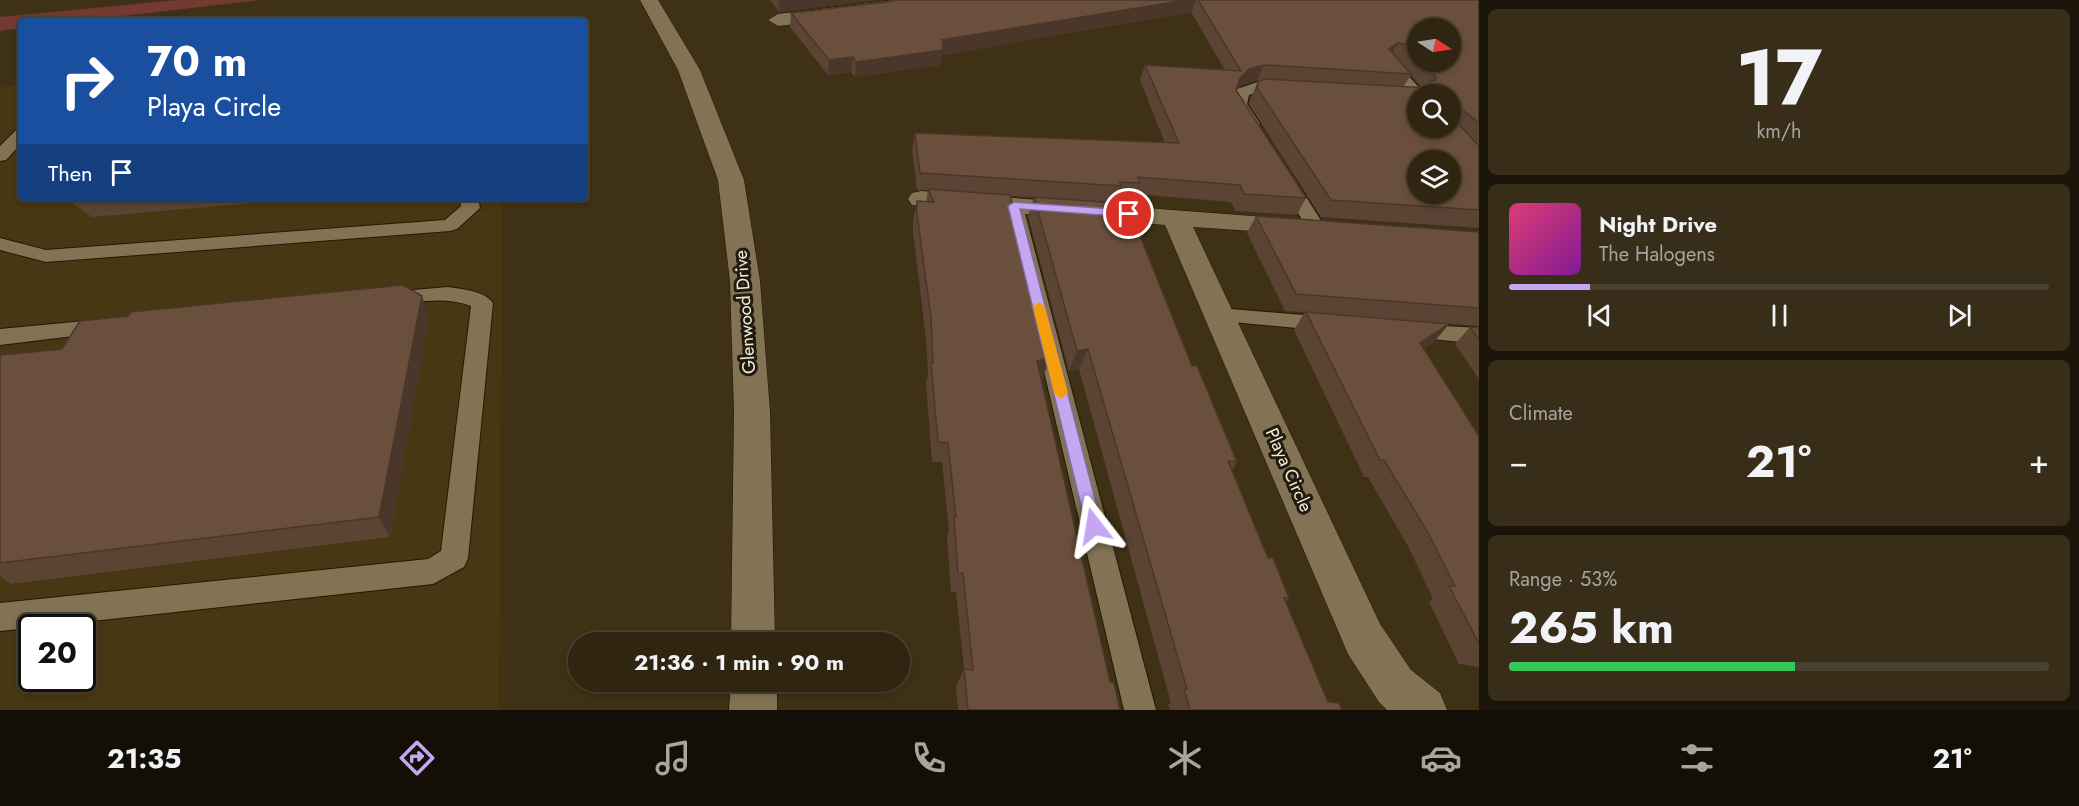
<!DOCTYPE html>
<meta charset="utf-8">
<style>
:root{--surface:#2f2510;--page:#372d19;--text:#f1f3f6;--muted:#a7a59f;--line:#4a4230;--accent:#c5a6f0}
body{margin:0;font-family:Jost,sans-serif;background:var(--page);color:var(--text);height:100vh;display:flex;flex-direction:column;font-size:22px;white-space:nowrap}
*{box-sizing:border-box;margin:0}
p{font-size:20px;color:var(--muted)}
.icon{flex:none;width:33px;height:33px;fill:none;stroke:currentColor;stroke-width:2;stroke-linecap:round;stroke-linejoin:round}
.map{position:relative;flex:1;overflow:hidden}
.details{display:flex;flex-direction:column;gap:9px;padding:9px;background:#1a1409;width:600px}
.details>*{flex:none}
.top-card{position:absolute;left:18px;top:18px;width:570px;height:183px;border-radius:6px;box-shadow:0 3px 9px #0003,0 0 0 2px var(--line);background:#1a4fa0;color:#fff;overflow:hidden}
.needle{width:39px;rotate:102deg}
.buttons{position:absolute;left:1407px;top:18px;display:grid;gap:12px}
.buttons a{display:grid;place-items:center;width:54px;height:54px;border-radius:50%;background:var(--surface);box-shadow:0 3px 9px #0003,0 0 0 2px var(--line);font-size:30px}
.speed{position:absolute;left:18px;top:614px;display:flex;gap:12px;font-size:30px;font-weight:700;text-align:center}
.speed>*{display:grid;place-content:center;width:78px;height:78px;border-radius:50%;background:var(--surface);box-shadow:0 3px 9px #0003,0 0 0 2px var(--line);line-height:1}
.speed .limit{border:3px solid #111;border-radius:9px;background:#fff;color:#111}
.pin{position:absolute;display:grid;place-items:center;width:51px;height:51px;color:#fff;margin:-26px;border:3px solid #fff;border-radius:50%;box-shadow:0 2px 6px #0007}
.me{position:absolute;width:66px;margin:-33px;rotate:346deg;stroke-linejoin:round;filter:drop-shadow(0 0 4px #0008)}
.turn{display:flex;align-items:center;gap:21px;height:126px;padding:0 30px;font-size:27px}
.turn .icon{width:78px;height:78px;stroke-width:2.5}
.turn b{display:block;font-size:42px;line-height:51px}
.then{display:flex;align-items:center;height:57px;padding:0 30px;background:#0003;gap:12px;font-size:22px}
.big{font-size:45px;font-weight:700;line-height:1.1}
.details .card{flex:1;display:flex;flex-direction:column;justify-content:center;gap:9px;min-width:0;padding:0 21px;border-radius:9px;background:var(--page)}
.details .dial{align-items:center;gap:0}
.dial b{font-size:78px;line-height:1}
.song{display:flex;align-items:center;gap:18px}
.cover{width:72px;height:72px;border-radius:9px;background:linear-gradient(135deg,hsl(340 70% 55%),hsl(290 70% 35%))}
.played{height:6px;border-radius:3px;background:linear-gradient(90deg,var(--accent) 15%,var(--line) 15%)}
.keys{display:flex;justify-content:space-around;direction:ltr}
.heat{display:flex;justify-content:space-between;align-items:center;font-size:33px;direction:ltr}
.charge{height:9px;border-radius:4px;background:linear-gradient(90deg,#34c759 53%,var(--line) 0)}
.trip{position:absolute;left:568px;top:632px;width:342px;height:60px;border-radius:30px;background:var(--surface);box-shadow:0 3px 9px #0003,0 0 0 2px var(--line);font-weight:700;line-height:60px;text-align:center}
.menu{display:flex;height:96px;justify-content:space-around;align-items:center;background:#130f06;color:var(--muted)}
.menu .icon{width:42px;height:42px}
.menu .current{color:var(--accent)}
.menu b{font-size:27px;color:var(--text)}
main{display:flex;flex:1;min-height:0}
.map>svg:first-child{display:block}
.built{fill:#483713;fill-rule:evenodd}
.green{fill:#743933}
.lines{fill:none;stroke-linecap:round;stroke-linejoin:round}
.service-casing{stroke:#261900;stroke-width:2}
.minor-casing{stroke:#261900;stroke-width:1}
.secondary-casing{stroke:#261900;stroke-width:1}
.service{fill:#837355;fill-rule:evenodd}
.minor{fill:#837355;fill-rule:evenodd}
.secondary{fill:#837355;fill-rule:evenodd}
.wall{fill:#5b4434;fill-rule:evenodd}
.shaded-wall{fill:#4a372a}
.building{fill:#6a4f3c;stroke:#4a372a;stroke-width:1.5;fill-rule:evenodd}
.route{fill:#c5a6f0;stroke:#806c9c;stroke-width:1.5}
.slow{fill:#f59e0b}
.labels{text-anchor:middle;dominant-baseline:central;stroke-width:6;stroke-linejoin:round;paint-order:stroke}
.street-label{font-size:18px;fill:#f4ecdb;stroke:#211a0e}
</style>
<main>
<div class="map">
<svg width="1479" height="710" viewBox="0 0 1479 710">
<rect width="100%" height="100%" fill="#3f3115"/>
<path class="built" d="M 21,85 L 21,198 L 502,198 L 499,710 L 0,710 L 0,87 ZM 32,627 L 82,627 L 82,678 L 32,678 Z"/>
<polygon class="green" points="178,0 261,0 80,21 21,21 21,28 0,31 0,17"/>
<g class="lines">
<defs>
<g id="service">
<polygon points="1390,60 1395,61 1425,94 1418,94 1418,99 1413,98 1383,64"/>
<path d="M 1257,82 L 1286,84 L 1294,89 C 1284,99 1262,90 1249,95 L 1247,104 L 1260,124 L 1252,129 L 1246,127 L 1231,104 L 1237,89 Z"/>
<polygon points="21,129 21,144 6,160 0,161 0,146 15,131"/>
<polygon points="1287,175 1293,176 1325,227 1323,231 1316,233 1309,231 1278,180"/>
<polygon points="460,198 478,198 480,208 457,229 450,231 46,262 0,250 0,238 46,250 445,220 461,206"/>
<polygon points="1014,200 1023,206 1156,710 1124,710 1005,206"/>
<path d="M 448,287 C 462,289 485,291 493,303 L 468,558 L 464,567 L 433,584 L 0,631 L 0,603 L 428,559 L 441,551 L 471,306 C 445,296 416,302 389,306 L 382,304 L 379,299 L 382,294 L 389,292 Z"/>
<polygon points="1219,308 1328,317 1336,319 1339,324 1336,329 1328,331 1211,320 1208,315 1211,310"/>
<polygon points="106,319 114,321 117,326 114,331 0,345 0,329"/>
<polygon points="1412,324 1479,328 1479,344 1404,336 1401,331 1404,326"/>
</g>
<g id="minor">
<polygon points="895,0 931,0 929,4 884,14 778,26 768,20 778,14"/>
<polygon points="921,191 1306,220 1310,226 1306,232 1296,234 1193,227 1380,624 1411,670 1440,693 1447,710 1387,710 1379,702 1348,654 1165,225 912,205 908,199 912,193"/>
</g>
<g id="secondary">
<polygon points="640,0 658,0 700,70 744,180 760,281 770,412 775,642 731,642 734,412 730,281 718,180 678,70"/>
<polygon points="731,681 777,681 777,710 729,710"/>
</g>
</defs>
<use href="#service" class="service-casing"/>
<use href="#minor" class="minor-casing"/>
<use href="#secondary" class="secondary-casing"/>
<use href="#service" class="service"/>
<use href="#minor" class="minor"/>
<use href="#secondary" class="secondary"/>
</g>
<g class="wall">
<polygon points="770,0 876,0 779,12"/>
<path d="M 896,0 L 1479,0 L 1479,228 L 1321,217 L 1249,104 L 1251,97 L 1258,81 L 1262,80 L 1257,80 L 1242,85 L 1236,90 L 1306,198 L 1297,215 L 1236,211 L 1231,202 L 1136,194 L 1134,199 L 1116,198 L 1114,202 L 1043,198 L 1143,236 L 1141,241 L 1192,366 L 1237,462 L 1232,470 L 1268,558 L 1289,598 L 1286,602 L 1328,702 L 1342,710 L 1170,710 L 1168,705 L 1171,703 L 1079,369 L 1069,371 L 1028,216 L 1034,197 L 1010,196 L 1043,377 L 1041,378 L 1110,682 L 1120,710 L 958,710 L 956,686 L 964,669 L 956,592 L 951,592 L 947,536 L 949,530 L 942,462 L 932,462 L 926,383 L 928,375 L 926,339 L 913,232 L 913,221 L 917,201 L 926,202 L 928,190 L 917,190 L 912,149 L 915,133 L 1165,143 L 1140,80 L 1145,65 L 1225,70 L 1191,12 L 942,55 L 940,65 L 855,77 L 851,72 L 828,75 L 790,27 L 791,13 L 886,2 ZM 1418,28 L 1450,62 L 1418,62 ZM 1411,75 L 1422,88 L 1403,87 ZM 1450,94 L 1450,128 L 1418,128 Z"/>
<polygon points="65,198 309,198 92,217"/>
<polygon points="1256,216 1479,232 1479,326 1386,319 1434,342 1424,349 1479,436 1479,667 1459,664 1429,602 1433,599 1409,548 1368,477 1364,477 1294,330 1305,312 1285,311 1247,233"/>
<polygon points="429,317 390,537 11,584 0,576 0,355"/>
<polygon points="1470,327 1479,328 1479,379 1455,344"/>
</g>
<g class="shaded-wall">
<polygon points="779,0 876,0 779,12"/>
<polygon points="1186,0 1196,0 1191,12 942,55 940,65 855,77 856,62 942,40"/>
<polygon points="1398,43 1389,58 1389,49"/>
<polygon points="853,57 851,72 828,75 829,60"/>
<polygon points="1264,65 1257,80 1242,85 1233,93 1240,78 1249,69"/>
<polygon points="422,296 429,317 390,537 379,517"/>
<polygon points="1449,324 1434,342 1405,361 1420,343"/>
<polygon points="1088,349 1079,369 1069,371 1077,351"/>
<polygon points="1051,357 1043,377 1030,381 1037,361"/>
</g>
<g class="building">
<polygon points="896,0 1186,0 942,40 943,50 856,62 853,57 829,60 791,13 886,2"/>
<path d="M 1198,0 L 1479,0 L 1479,123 L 1459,107 L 1458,110 L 1450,111 L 1450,94 L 1418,94 L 1418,128 L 1450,128 L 1450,115 L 1479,146 L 1479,210 L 1331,200 L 1257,88 L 1258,81 L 1266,79 L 1429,88 L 1430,81 L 1436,80 L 1436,77 L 1421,62 L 1450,62 L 1450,28 L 1418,28 L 1418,58 L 1404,44 L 1398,43 L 1389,49 L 1411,74 L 1264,65 L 1249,69 L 1240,78 L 1236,90 L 1306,198 L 1244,194 L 1240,185 L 1138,177 L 1140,183 L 1119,182 L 1121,186 L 920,173 L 915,133 L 1179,143 L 1145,65 L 1241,71 ZM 1418,160 L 1450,160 L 1450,194 L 1418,194 Z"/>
<polygon points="928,189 1010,195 1051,357 1037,361 1110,682 1114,683 1120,710 968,710 964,669 973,670 963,574 958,573 954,517 956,517 948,443 938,442 931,363 933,363 931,318 917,213 917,201 934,202"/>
<polygon points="1034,197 1130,204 1143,236 1140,236 1192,366 1197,366 1237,462 1228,461 1268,558 1273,558 1289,598 1284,598 1328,702 1339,703 1342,710 1190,710 1184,689 1187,689 1088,349 1077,351"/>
<polygon points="1256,216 1479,232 1479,308 1296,294"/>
<polygon points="403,285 422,296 379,517 0,563 0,355 62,349 80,321 128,316 131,312"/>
<polygon points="1306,312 1449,324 1420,343 1479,436 1479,644 1449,586 1455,586 1427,531 1384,460 1380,460"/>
<polygon points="1470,327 1479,328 1479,339"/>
</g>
<polygon class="route" points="1014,202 1129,210 1135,214 1129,217 1020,209 1102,526 1100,532 1088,532 1086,526 1008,206"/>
<polygon class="slow" points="1039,302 1045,307 1068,393 1061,399 1054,393 1033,307"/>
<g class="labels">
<g class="street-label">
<text transform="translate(745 312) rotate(-94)">Glenwood Drive</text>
<text transform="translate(1289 470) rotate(66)">Playa Circle</text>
</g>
</g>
</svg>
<div class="buttons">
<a><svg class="needle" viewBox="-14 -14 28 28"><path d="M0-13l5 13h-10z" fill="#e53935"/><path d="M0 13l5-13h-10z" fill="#a7a59f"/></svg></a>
<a><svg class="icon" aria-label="search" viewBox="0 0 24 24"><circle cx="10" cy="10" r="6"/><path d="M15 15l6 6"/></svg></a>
<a><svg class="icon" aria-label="layers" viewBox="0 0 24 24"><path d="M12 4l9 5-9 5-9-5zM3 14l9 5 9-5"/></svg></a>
</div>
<div class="speed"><div class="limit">20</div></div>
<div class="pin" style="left:1129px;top:214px;background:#d93025"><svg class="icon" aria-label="arrive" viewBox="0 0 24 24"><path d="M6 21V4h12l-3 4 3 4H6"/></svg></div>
<svg class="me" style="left:1094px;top:526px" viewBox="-20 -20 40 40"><path d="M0-17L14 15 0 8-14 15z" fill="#c5a6f0" stroke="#fff" stroke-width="4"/></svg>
<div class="trip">21:36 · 1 min · 90 m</div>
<div class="top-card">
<div class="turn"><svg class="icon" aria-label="right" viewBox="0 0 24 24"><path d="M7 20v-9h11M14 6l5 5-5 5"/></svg><div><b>70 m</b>Playa Circle</div></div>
<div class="then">Then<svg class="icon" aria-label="arrive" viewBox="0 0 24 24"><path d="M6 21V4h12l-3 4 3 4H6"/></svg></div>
</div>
</div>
<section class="details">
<div class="card dial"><b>17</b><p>km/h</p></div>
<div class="card">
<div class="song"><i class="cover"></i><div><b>Night Drive</b><p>The Halogens</p></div></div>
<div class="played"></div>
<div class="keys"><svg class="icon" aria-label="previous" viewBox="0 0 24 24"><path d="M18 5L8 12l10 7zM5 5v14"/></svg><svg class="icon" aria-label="pause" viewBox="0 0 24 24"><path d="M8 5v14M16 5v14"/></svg><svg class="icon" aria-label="next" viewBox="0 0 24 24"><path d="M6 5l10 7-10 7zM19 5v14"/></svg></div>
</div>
<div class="card"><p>Climate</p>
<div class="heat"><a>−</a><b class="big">21°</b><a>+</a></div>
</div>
<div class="card"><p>Range · 53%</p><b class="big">265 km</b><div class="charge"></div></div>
</section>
</main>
<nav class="menu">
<b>21:35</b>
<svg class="icon current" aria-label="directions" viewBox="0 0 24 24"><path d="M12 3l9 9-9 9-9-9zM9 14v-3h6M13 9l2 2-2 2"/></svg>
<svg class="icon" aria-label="music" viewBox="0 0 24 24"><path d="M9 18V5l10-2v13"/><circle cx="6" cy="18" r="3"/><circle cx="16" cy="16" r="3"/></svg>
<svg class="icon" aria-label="phone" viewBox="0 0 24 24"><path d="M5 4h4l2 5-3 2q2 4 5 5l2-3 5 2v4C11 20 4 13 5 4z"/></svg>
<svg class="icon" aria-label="climate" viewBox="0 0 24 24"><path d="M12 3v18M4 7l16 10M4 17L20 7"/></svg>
<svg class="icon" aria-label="car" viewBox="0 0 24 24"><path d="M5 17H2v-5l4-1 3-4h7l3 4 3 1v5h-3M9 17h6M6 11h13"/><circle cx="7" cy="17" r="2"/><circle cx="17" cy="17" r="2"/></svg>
<svg class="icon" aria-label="filters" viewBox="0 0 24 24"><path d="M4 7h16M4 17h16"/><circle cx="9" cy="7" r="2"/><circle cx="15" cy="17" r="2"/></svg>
<b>21°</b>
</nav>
